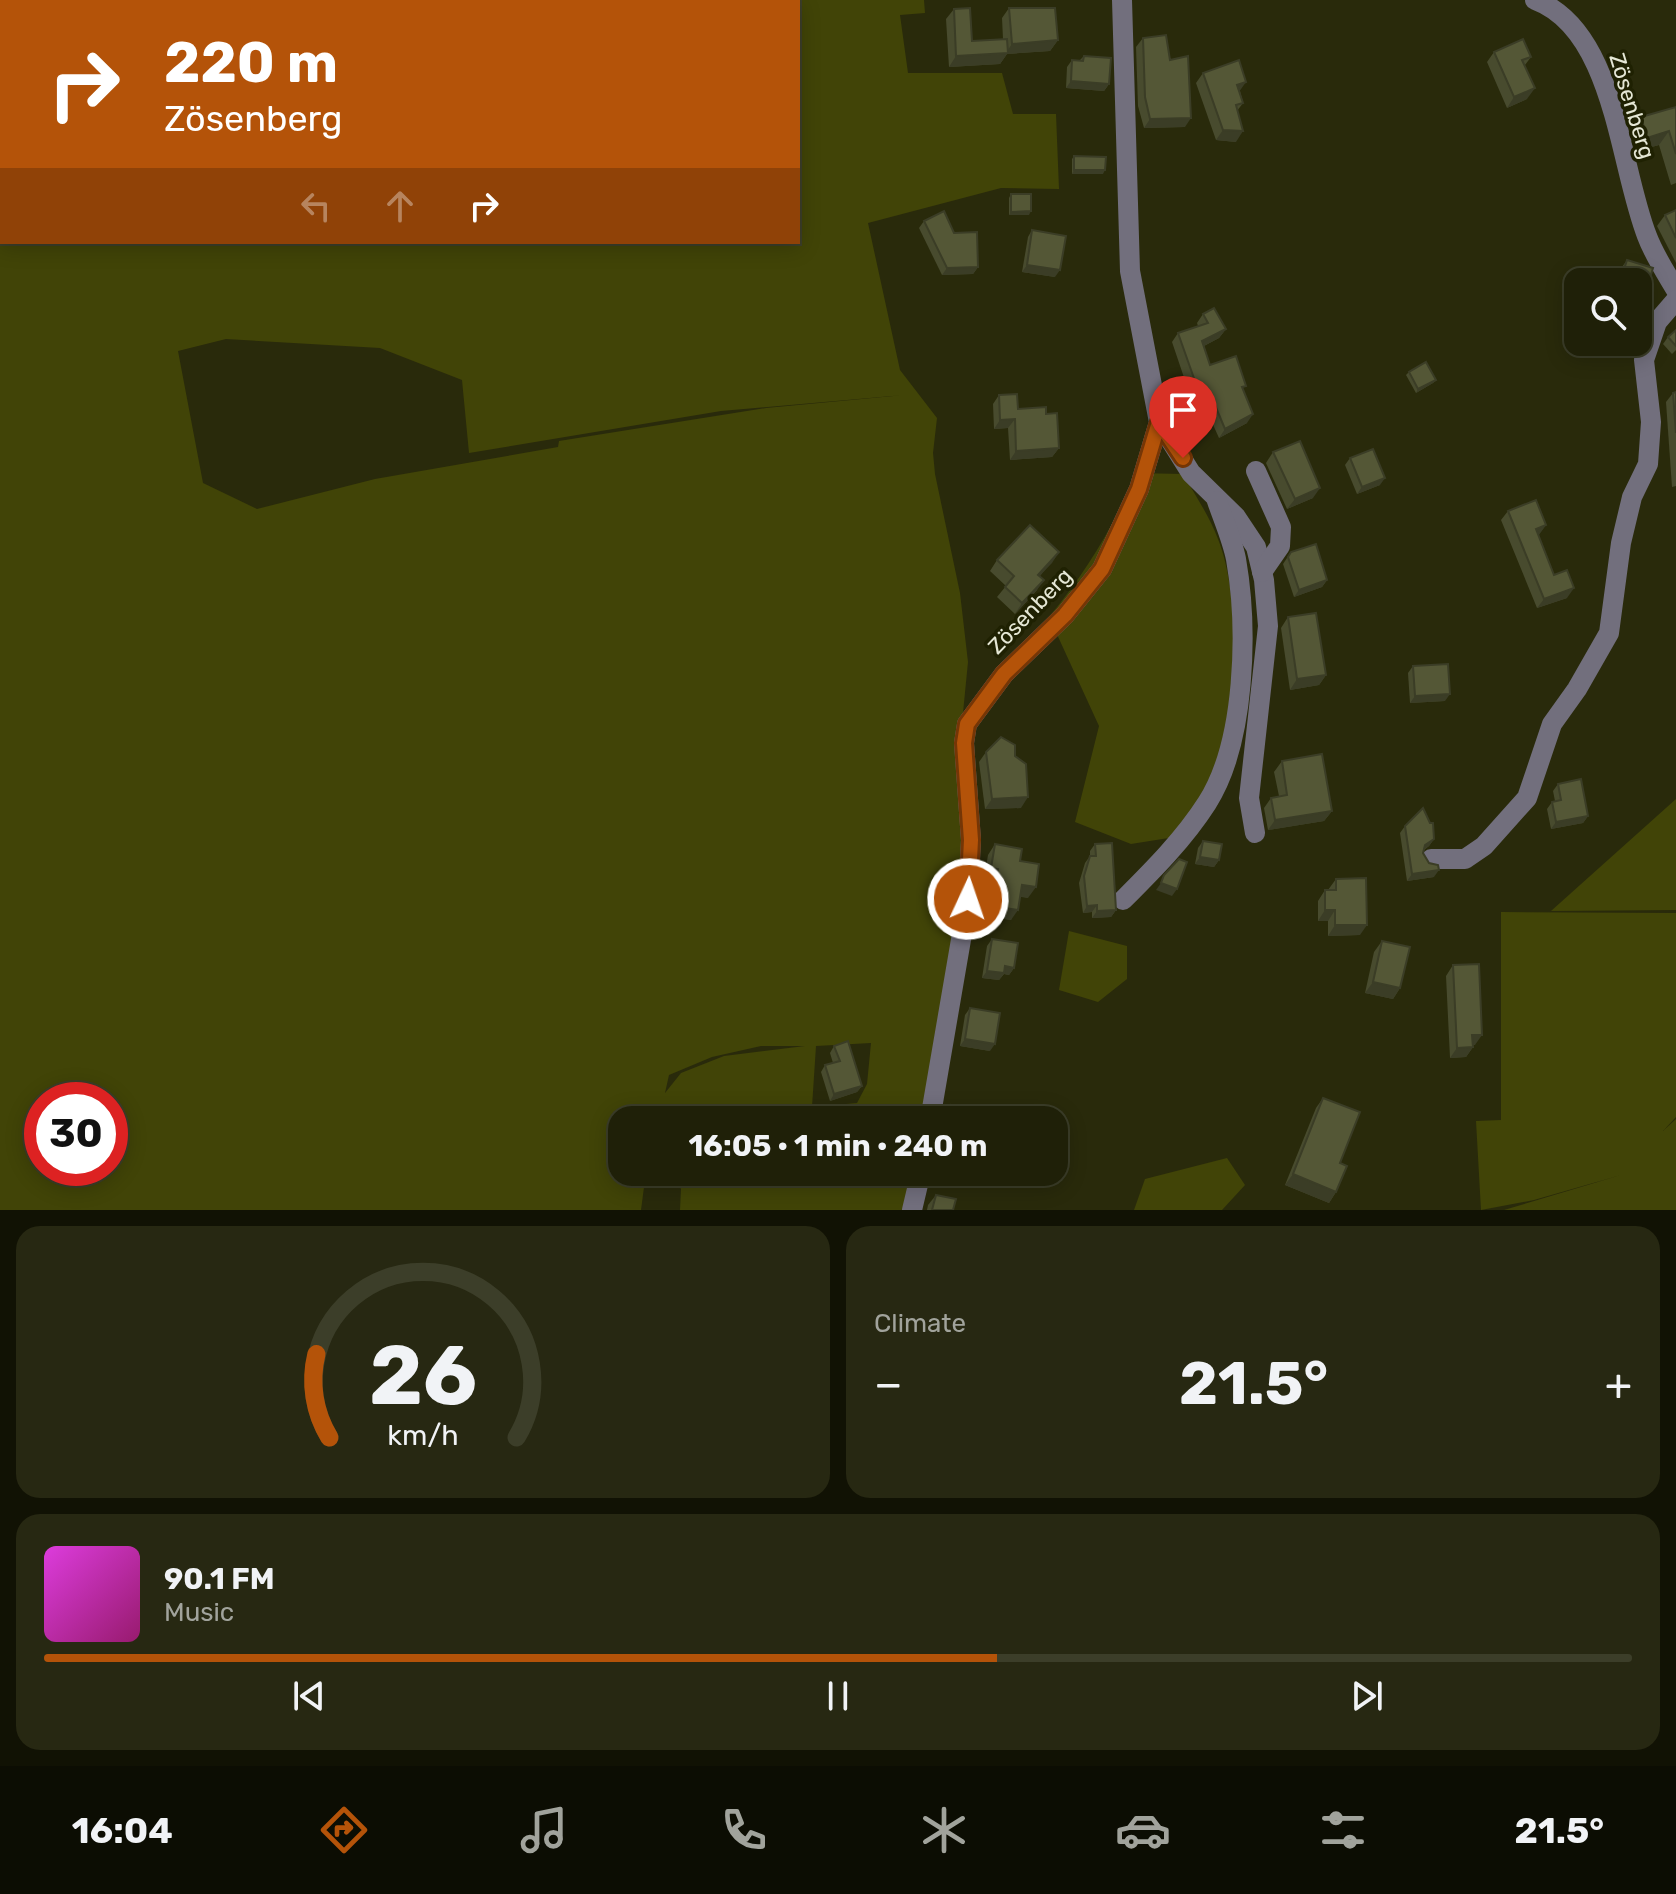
<!DOCTYPE html>
<meta charset="utf-8">
<style>
:root{--surface:#1f2008;--page:#272812;--text:#f1f3f6;--muted:#a1a39c;--line:#3c3e29;--accent:#b45309}
body{margin:0;font-family:Rubik,sans-serif;background:var(--page);color:var(--text);height:100vh;display:flex;flex-direction:column;font-size:30px;white-space:nowrap}
*{box-sizing:border-box;margin:0}
p{font-size:26px;color:var(--muted)}
.icon{flex:none;width:44px;height:44px;fill:none;stroke:currentColor;stroke-width:2;stroke-linecap:round;stroke-linejoin:round}
.map{position:relative;height:1210px;overflow:hidden}
.sheet{display:flex;flex-direction:column;gap:16px;padding:16px;background:#111204;flex:1}
.sheet>*{flex:none}
.guide{position:absolute;left:0px;top:0px;width:800px;height:244px;box-shadow:0 4px 20px #0003,0 0 0 2px var(--line);background:#b45309;color:#fff;overflow:hidden}
.buttons{position:absolute;left:1564px;top:268px;display:grid;gap:16px}
.buttons a{display:grid;place-items:center;width:88px;height:88px;border-radius:16px;background:var(--surface);box-shadow:0 4px 20px #0003,0 0 0 2px var(--line);font-size:40px}
.speed{position:absolute;left:24px;top:1082px;display:flex;gap:16px;font-size:40px;font-weight:700;text-align:center}
.speed>*{display:grid;place-content:center;width:104px;height:104px;border-radius:50%;background:var(--surface);box-shadow:0 4px 20px #0003,0 0 0 2px var(--line);line-height:1}
.speed .limit{border:12px solid #d22;background:#fff;color:#111}
.pin{position:absolute;display:grid;place-items:center;width:68px;height:68px;color:#fff;margin:-82px -34px;border-radius:50% 50% 50% 0;rotate:-45deg;box-shadow:0 0 8px #0007}
.pin .icon{rotate:45deg}
.me{position:absolute;width:88px;margin:-44px;rotate:3deg;stroke-linejoin:round;filter:drop-shadow(0 0 6px #0008)}
.turn{display:flex;align-items:center;gap:28px;height:168px;padding:0 32px;font-size:36px}
.turn .icon{width:104px;height:104px;stroke-width:2.5}
.turn b{display:block;font-size:56px;line-height:68px}
.lanes{display:flex;align-items:center;height:76px;padding:0 32px;background:#0003;justify-content:center;gap:40px;direction:ltr}
.lanes .off{opacity:.35}
.big{font-size:60px;font-weight:700;line-height:1.1}
.sheet .tile{flex:1;display:flex;flex-direction:column;justify-content:center;gap:12px;min-width:0;padding:0 28px;border-radius:24px;background:var(--page)}
.sheet .dial{align-items:center;gap:0}
.dial svg{height:208px;overflow:visible;fill:none;stroke:var(--line);stroke-width:7;stroke-linecap:round;text-anchor:middle}
.dial text{fill:var(--text);stroke:none}
.song{display:flex;align-items:center;gap:24px}
.cover{width:96px;height:96px;border-radius:12px;background:linear-gradient(135deg,hsl(300 70% 55%),hsl(320 70% 35%))}
.played{height:8px;border-radius:4px;background:linear-gradient(90deg,var(--accent) 60%,var(--line) 60%)}
.keys{display:flex;justify-content:space-around;direction:ltr}
.heat{display:flex;justify-content:space-between;align-items:center;font-size:44px;direction:ltr}
.sheet .tiles{flex:1;display:grid;gap:16px;grid-template-columns:1fr 1fr}
.tile:last-child{grid-column:span 2}
.trip{position:absolute;left:608px;top:1106px;width:460px;height:80px;border-radius:24px;background:var(--surface);box-shadow:0 4px 20px #0003,0 0 0 2px var(--line);font-weight:700;line-height:80px;text-align:center}
.menu{display:flex;height:128px;justify-content:space-around;align-items:center;background:#0c0d03;color:var(--muted)}
.menu .icon{width:56px;height:56px}
.menu .current{color:var(--accent)}
.menu b{font-size:36px;color:var(--text)}
.map>svg:first-child{display:block}
.green{fill:#414407;fill-rule:evenodd}
.lines{fill:none;stroke-linecap:round;stroke-linejoin:round}
.minor{stroke:#726f7d;stroke-width:20}
.wall{fill:#484b2e}
.shaded-wall{fill:#3b3d26}
.building{fill:#545736;stroke:#3b3d26;stroke-width:2}
.route-casing{stroke:#753606;stroke-width:20}
.route{stroke:#b45309;stroke-width:14}
.labels{text-anchor:middle;dominant-baseline:central;stroke-width:7;stroke-linejoin:round;paint-order:stroke}
.street-label{font-size:22px;fill:#e5e7d5;stroke:#1f2102}
</style>
<div class="map">
<svg width="1676" height="1210" viewBox="0 0 1676 1210">
<rect width="100%" height="100%" fill="#292a0b"/>
<g class="green">
<path d="M 0,0 L 924,0 L 925,13 L 900,15 L 908,73 L 1002,73 L 1013,114 L 1056,114 L 1059,189 L 1001,188 L 868,223 L 900,370 L 937,418 L 933,453 L 935,474 L 960,593 L 968,662 L 962,723 L 964,883 L 924,1120 L 622,1120 L 622,1172 L 646,1172 L 641,1210 L 0,1210 ZM 2,2 L 798,2 L 798,242 L 2,242 ZM 226,339 L 380,348 L 462,380 L 469,453 L 721,411 L 904,395 L 766,408 L 559,441 L 558,447 L 375,479 L 257,509 L 203,483 L 178,351 ZM 871,1043 L 867,1084 L 857,1103 L 812,1107 L 816,1046 ZM 761,1046 L 805,1046 L 724,1056 L 681,1073 L 665,1093 L 669,1075 L 712,1057 ZM 42,1100 L 110,1100 L 110,1168 L 42,1168 Z"/>
<path d="M 1135,473 L 1183,474 C 1195,495 1210,517 1218,539 C 1242,600 1239,720 1212,780 C 1203,800 1187,819 1175,837 L 1131,844 L 1075,822 L 1099,726 L 1049,617 C 1086,572 1114,527 1135,473 Z"/>
<polygon points="1676,799 1676,910 1551,911"/>
<polygon points="1501,912 1676,913 1676,1117 1663,1131 1676,1119 1676,1210 1504,1210 1621,1175 1534,1200 1481,1210 1476,1121 1501,1120"/>
<polygon points="1069,931 1127,946 1127,979 1098,1002 1059,990"/>
<polygon points="1227,1158 1245,1185 1222,1210 1134,1210 1145,1179"/>
<polygon points="672,1172 912,1172 904,1210 680,1210 681,1189"/>
</g>
<g class="lines">
<g class="minor">
<path d="M 1535,0 C 1615,30 1619,165 1647,236 C 1654,255 1666,273 1676,290"/>
<polyline points="1159,422 1191,473 1236,517 1256,547 1264,580 1268,626 1249,798 1255,833"/>
<polyline points="1256,471 1281,527 1280,546 1262,572"/>
<polyline points="1431,859 1465,859 1484,846 1527,798 1552,724 1577,689 1609,633 1621,543 1632,497 1648,464 1651,422 1644,360 1657,322 1676,300"/>
<path d="M 1123,900 C 1153,870 1184,839 1207,803 C 1246,742 1248,628 1236,559 C 1232,539 1223,519 1217,501"/>
<polyline points="930,1120 968,899 971,840 964,743 967,724 1004,674 1065,615 1102,569 1139,489 1159,422 1130,271 1122,0"/>
<polyline points="912,1210 921,1172"/>
</g>
</g>
<g class="wall">
<polygon points="1009,8 1058,40 1050,51 1007,54 1000,64 949,67 946,19 954,9 972,41 1003,39 1002,18"/>
<polygon points="1143,38 1170,60 1185,127 1144,128 1138,106 1136,47"/>
<polygon points="1494,52 1531,57 1525,65 1527,99 1507,108 1487,62"/>
<polygon points="1084,56 1109,84 1104,91 1066,88 1067,67 1072,60 1080,60"/>
<polygon points="1203,73 1240,91 1243,103 1237,111 1236,142 1216,140 1196,83"/>
<polygon points="1676,107 1676,183 1671,185 1659,145 1637,151 1632,131 1641,117"/>
<polygon points="1074,156 1103,174 1072,174 1072,159"/>
<polygon points="1011,194 1029,215 1009,215 1009,198"/>
<polygon points="1676,210 1676,263 1657,226 1665,215"/>
<polygon points="924,221 954,233 978,267 973,274 942,275 919,228"/>
<polygon points="1032,230 1055,277 1022,272 1028,237"/>
<polygon points="1627,260 1653,268 1645,294 1640,301 1638,300 1638,282 1618,282 1622,267"/>
<polygon points="1578,297 1578,319 1569,319 1568,301 1570,298"/>
<polygon points="1203,314 1226,329 1219,338 1204,346 1210,365 1247,423 1219,438 1205,407 1195,410 1172,342 1178,333 1198,326 1197,323"/>
<polygon points="1676,330 1676,350 1672,354 1663,344 1668,337"/>
<polygon points="1409,372 1436,380 1433,383 1416,393 1406,375"/>
<polygon points="1676,392 1676,486 1672,487 1666,402 1673,393"/>
<polygon points="999,395 1018,409 1046,414 1059,448 1052,457 1010,460 1008,428 994,429 993,404"/>
<polygon points="1273,452 1313,498 1287,509 1266,463"/>
<polygon points="1350,458 1380,485 1357,494 1345,465"/>
<polygon points="1508,511 1546,525 1538,535 1554,575 1567,598 1537,608 1501,520"/>
<polygon points="1059,552 1040,576 1037,590 1015,614 997,597 1006,586 990,571 997,560"/>
<polygon points="1291,552 1327,580 1322,587 1294,597 1283,564"/>
<polygon points="1288,617 1326,675 1319,685 1290,690 1281,628"/>
<polygon points="1413,666 1445,701 1410,703 1408,673"/>
<polygon points="986,752 1015,756 1021,808 985,809 979,762"/>
<polygon points="1282,761 1332,811 1324,821 1268,830 1264,808 1271,798 1279,796 1274,772"/>
<polygon points="1558,784 1588,816 1583,823 1551,829 1547,809 1552,802 1555,801 1553,791"/>
<polygon points="1405,826 1434,839 1429,846 1424,850 1423,853 1429,863 1434,877 1407,881 1400,833"/>
<polygon points="1203,841 1219,860 1214,867 1195,864 1198,848"/>
<polygon points="995,844 1020,861 1028,898 1020,896 1011,920 985,916 990,880 984,879 988,855"/>
<polygon points="1095,844 1116,910 1111,917 1092,918 1092,912 1083,913 1079,883 1085,863 1090,856 1090,851"/>
<polygon points="1336,879 1360,935 1328,936 1328,921 1318,921 1318,901 1325,890 1328,890"/>
<polygon points="992,939 1014,968 1009,975 1004,974 999,980 982,978 987,946"/>
<polygon points="1382,941 1400,988 1393,999 1365,993 1374,952"/>
<polygon points="1453,965 1475,1045 1473,1045 1473,1047 1466,1057 1450,1058 1446,976"/>
<polygon points="970,1008 990,1051 960,1046 965,1015"/>
<polygon points="834,1046 862,1086 857,1092 830,1101 821,1072 825,1065 833,1063 830,1053"/>
<polygon points="1323,1098 1340,1163 1336,1192 1329,1203 1285,1185 1316,1108"/>
<polygon points="951,1105 982,1120 944,1120 946,1112"/>
<polygon points="936,1195 953,1210 927,1210 928,1205"/>
</g>
<g class="shaded-wall">
<polygon points="1058,40 1050,51 1007,54 1000,64 949,67 956,56 1005,54 1012,44"/>
<polygon points="1071,81 1109,84 1104,91 1066,88"/>
<polygon points="1246,82 1239,92 1237,85"/>
<polygon points="1535,88 1527,99 1507,108 1514,97"/>
<polygon points="1191,118 1185,127 1144,128 1150,119"/>
<polygon points="1223,130 1243,131 1236,142 1216,140"/>
<polygon points="1669,131 1659,145 1637,151 1647,138"/>
<polygon points="1074,170 1105,170 1103,174 1072,174"/>
<polygon points="1031,211 1029,215 1009,215 1011,212"/>
<polygon points="1027,265 1060,270 1055,277 1022,272"/>
<polygon points="978,267 973,274 942,275 947,268"/>
<polygon points="1638,291 1645,294 1640,301 1638,300"/>
<polygon points="1578,315 1578,319 1569,319 1572,316"/>
<polygon points="1226,329 1219,338 1196,350 1202,341"/>
<polygon points="1436,380 1433,383 1416,393 1418,389"/>
<polygon points="1212,398 1205,407 1195,410 1202,401"/>
<polygon points="1253,414 1247,423 1219,438 1225,429"/>
<polygon points="1015,419 1008,428 994,429 1000,420"/>
<polygon points="1059,448 1052,457 1010,460 1016,451"/>
<polygon points="1385,478 1380,485 1357,494 1362,487"/>
<polygon points="1320,488 1313,498 1287,509 1295,499"/>
<polygon points="1546,525 1539,535 1530,539 1536,529"/>
<polygon points="1059,552 1052,563 1031,585 1038,575"/>
<polygon points="1044,580 1037,590 1015,614 1022,603"/>
<polygon points="1327,580 1322,587 1294,597 1299,590"/>
<polygon points="1574,588 1567,598 1537,608 1544,599"/>
<polygon points="1326,675 1319,685 1290,690 1297,679"/>
<polygon points="1450,694 1445,701 1410,703 1415,696"/>
<polygon points="1028,797 1021,808 985,809 992,799"/>
<polygon points="1332,811 1324,821 1268,830 1275,820"/>
<polygon points="1588,816 1583,823 1551,829 1556,822"/>
<polygon points="1434,839 1429,846 1420,852 1425,845"/>
<polygon points="1200,857 1219,860 1214,867 1195,864"/>
<polygon points="991,868 998,869 990,880 984,879"/>
<polygon points="1439,870 1434,877 1407,881 1412,874"/>
<polygon points="1161,883 1177,889 1172,896 1156,890"/>
<polygon points="1022,885 1036,887 1028,898 1015,896"/>
<polygon points="1097,905 1092,912 1083,913 1087,906"/>
<polygon points="992,906 1018,910 1011,920 985,916"/>
<polygon points="1116,910 1111,917 1092,918 1097,911"/>
<polygon points="1325,910 1335,910 1328,921 1318,921"/>
<polygon points="1335,925 1367,925 1360,935 1328,936"/>
<polygon points="1005,966 1014,968 1009,975 1004,974 999,980 982,978 987,971"/>
<polygon points="1373,982 1400,988 1393,999 1365,993"/>
<polygon points="1472,1035 1482,1035 1475,1045 1465,1045"/>
<polygon points="965,1039 995,1044 990,1051 960,1046"/>
<polygon points="1473,1047 1466,1057 1450,1058 1457,1048"/>
<polygon points="862,1086 857,1092 830,1101 834,1094"/>
<polygon points="1293,1174 1336,1192 1329,1203 1285,1185"/>
</g>
<g class="building">
<polygon points="970,8 972,41 1007,39 1008,53 956,56 954,9"/>
<polygon points="1009,8 1055,8 1058,40 1012,44"/>
<polygon points="1166,35 1170,60 1188,56 1191,118 1150,119 1145,97 1143,38"/>
<polygon points="1523,39 1531,57 1522,60 1535,88 1514,97 1494,52"/>
<polygon points="1084,56 1111,58 1109,84 1071,81 1072,60 1083,61"/>
<polygon points="1239,60 1246,82 1237,85 1243,103 1236,105 1243,131 1223,130 1203,73"/>
<polygon points="1676,107 1676,154 1669,131 1647,138 1641,117"/>
<polygon points="1074,156 1106,157 1105,170 1074,170"/>
<polygon points="1011,194 1031,194 1031,211 1011,212"/>
<polygon points="1676,210 1676,238 1665,215"/>
<polygon points="944,211 954,233 977,232 978,267 947,268 924,221"/>
<polygon points="1032,230 1066,236 1060,270 1027,265"/>
<polygon points="1627,260 1653,268 1645,294 1638,291 1638,282 1620,282"/>
<polygon points="1578,297 1578,315 1572,316 1570,298"/>
<polygon points="1214,308 1226,329 1202,341 1210,365 1236,356 1246,386 1242,387 1253,414 1225,429 1212,398 1202,401 1178,333 1208,323 1203,314"/>
<polygon points="1676,330 1676,346 1668,337"/>
<polygon points="1426,362 1436,380 1418,389 1409,372"/>
<polygon points="1676,392 1676,433 1673,393"/>
<polygon points="1017,394 1018,409 1046,407 1046,414 1057,413 1059,448 1016,451 1015,419 1000,420 999,395"/>
<polygon points="1300,441 1320,488 1295,499 1273,452"/>
<polygon points="1373,449 1385,478 1362,487 1350,458"/>
<polygon points="1536,500 1546,525 1536,529 1554,575 1567,570 1574,588 1544,599 1508,511"/>
<polygon points="1030,525 1059,552 1038,575 1044,580 1022,603 1005,587 1014,576 997,560"/>
<polygon points="1316,544 1327,580 1299,590 1288,557 1291,552"/>
<polygon points="1316,613 1326,675 1297,679 1288,617"/>
<polygon points="1448,664 1450,694 1415,696 1413,666"/>
<polygon points="1001,737 1015,745 1015,756 1026,764 1028,797 992,799 986,752"/>
<polygon points="1322,754 1332,811 1275,820 1271,798 1287,795 1282,761"/>
<polygon points="1581,779 1588,816 1556,822 1552,802 1561,800 1558,784"/>
<polygon points="1423,808 1430,823 1433,823 1434,839 1425,845 1423,853 1429,863 1438,865 1439,870 1412,874 1405,826"/>
<polygon points="1203,841 1222,844 1219,860 1200,857"/>
<polygon points="1112,843 1116,910 1097,911 1097,905 1087,906 1084,876 1090,856 1096,856 1095,844"/>
<polygon points="995,844 1022,849 1020,861 1039,864 1036,887 1022,885 1018,910 992,906 998,869 991,868"/>
<polygon points="1179,859 1187,862 1177,889 1161,883 1164,875"/>
<polygon points="1366,878 1367,925 1335,925 1335,910 1325,910 1325,890 1336,890 1336,879"/>
<polygon points="992,939 1018,943 1014,968 1005,966 1004,973 987,971"/>
<polygon points="1382,941 1410,947 1400,988 1373,982"/>
<polygon points="1479,964 1482,1035 1472,1035 1473,1047 1457,1048 1453,965"/>
<polygon points="970,1008 1000,1013 995,1044 965,1039"/>
<polygon points="848,1041 862,1086 834,1094 825,1065 840,1061 834,1046"/>
<polygon points="1323,1098 1360,1112 1340,1163 1347,1166 1336,1192 1293,1174"/>
<polygon points="951,1105 984,1110 982,1120 948,1120"/>
<polygon points="936,1195 956,1199 953,1210 932,1210"/>
</g>
<g class="lines">
<defs>
<polyline id="route" points="968,899 971,840 964,743 967,724 1004,674 1065,615 1102,569 1139,489 1159,422 1183,458"/>
</defs>
<use href="#route" class="route-casing"/>
<use href="#route" class="route"/>
</g>
<g class="labels">
<g class="street-label">
<text transform="translate(1632 106) rotate(73)">Zösenberg</text>
<text transform="translate(1030 611) rotate(-46)">Zösenberg</text>
</g>
</g>
</svg>
<div class="buttons">
<a><svg class="icon" aria-label="search" viewBox="0 0 24 24"><circle cx="10" cy="10" r="6"/><path d="M15 15l6 6"/></svg></a>
</div>
<div class="speed"><div class="limit">30</div></div>
<div class="pin" style="left:1183px;top:458px;background:#d93025"><svg class="icon" aria-label="arrive" viewBox="0 0 24 24"><path d="M6 21V4h12l-3 4 3 4H6"/></svg></div>
<svg class="me" style="left:968px;top:899px" viewBox="-20 -20 40 40"><circle r="17" fill="#b45309" stroke="#fff" stroke-width="3"/><path d="M0-11L8 9 0 5-8 9z" fill="#fff"/></svg>
<div class="trip">16:05 · 1 min · 240 m</div>
<div class="guide">
<div class="turn"><svg class="icon" aria-label="right" viewBox="0 0 24 24"><path d="M7 20v-9h11M14 6l5 5-5 5"/></svg><div><b>220 m</b>Zösenberg</div></div>
<div class="lanes"><svg class="icon off" aria-label="left" viewBox="0 0 24 24"><path d="M17 20v-9H6M10 6l-5 5 5 5"/></svg><svg class="icon off" aria-label="ahead" viewBox="0 0 24 24"><path d="M12 20V5M6 11l6-6 6 6"/></svg><svg class="icon" aria-label="right" viewBox="0 0 24 24"><path d="M7 20v-9h11M14 6l5 5-5 5"/></svg></div>
</div>
</div>
<section class="sheet">
<div class="tiles">
<div class="tile dial"><svg viewBox="0 0 100 80">
<path d="M14 69A42 42 0 1 1 86 69"/>
<path d="M14 69A42 42 0 0 1 9 37" stroke="#b45309"/>
<text x="50" y="56" font-size="32" font-weight="700">26</text>
<text x="50" y="72" font-size="11">km/h</text>
</svg></div>
<div class="tile"><p>Climate</p>
<div class="heat"><a>−</a><b class="big">21.5°</b><a>+</a></div>
</div>
<div class="tile">
<div class="song"><i class="cover"></i><div><b>90.1 FM</b><p>Music</p></div></div>
<div class="played"></div>
<div class="keys"><svg class="icon" aria-label="previous" viewBox="0 0 24 24"><path d="M18 5L8 12l10 7zM5 5v14"/></svg><svg class="icon" aria-label="pause" viewBox="0 0 24 24"><path d="M8 5v14M16 5v14"/></svg><svg class="icon" aria-label="next" viewBox="0 0 24 24"><path d="M6 5l10 7-10 7zM19 5v14"/></svg></div>
</div>
</div>
</section>
<nav class="menu">
<b>16:04</b>
<svg class="icon current" aria-label="directions" viewBox="0 0 24 24"><path d="M12 3l9 9-9 9-9-9zM9 14v-3h6M13 9l2 2-2 2"/></svg>
<svg class="icon" aria-label="music" viewBox="0 0 24 24"><path d="M9 18V5l10-2v13"/><circle cx="6" cy="18" r="3"/><circle cx="16" cy="16" r="3"/></svg>
<svg class="icon" aria-label="phone" viewBox="0 0 24 24"><path d="M5 4h4l2 5-3 2q2 4 5 5l2-3 5 2v4C11 20 4 13 5 4z"/></svg>
<svg class="icon" aria-label="climate" viewBox="0 0 24 24"><path d="M12 3v18M4 7l16 10M4 17L20 7"/></svg>
<svg class="icon" aria-label="car" viewBox="0 0 24 24"><path d="M5 17H2v-5l4-1 3-4h7l3 4 3 1v5h-3M9 17h6M6 11h13"/><circle cx="7" cy="17" r="2"/><circle cx="17" cy="17" r="2"/></svg>
<svg class="icon" aria-label="filters" viewBox="0 0 24 24"><path d="M4 7h16M4 17h16"/><circle cx="9" cy="7" r="2"/><circle cx="15" cy="17" r="2"/></svg>
<b>21.5°</b>
</nav>
